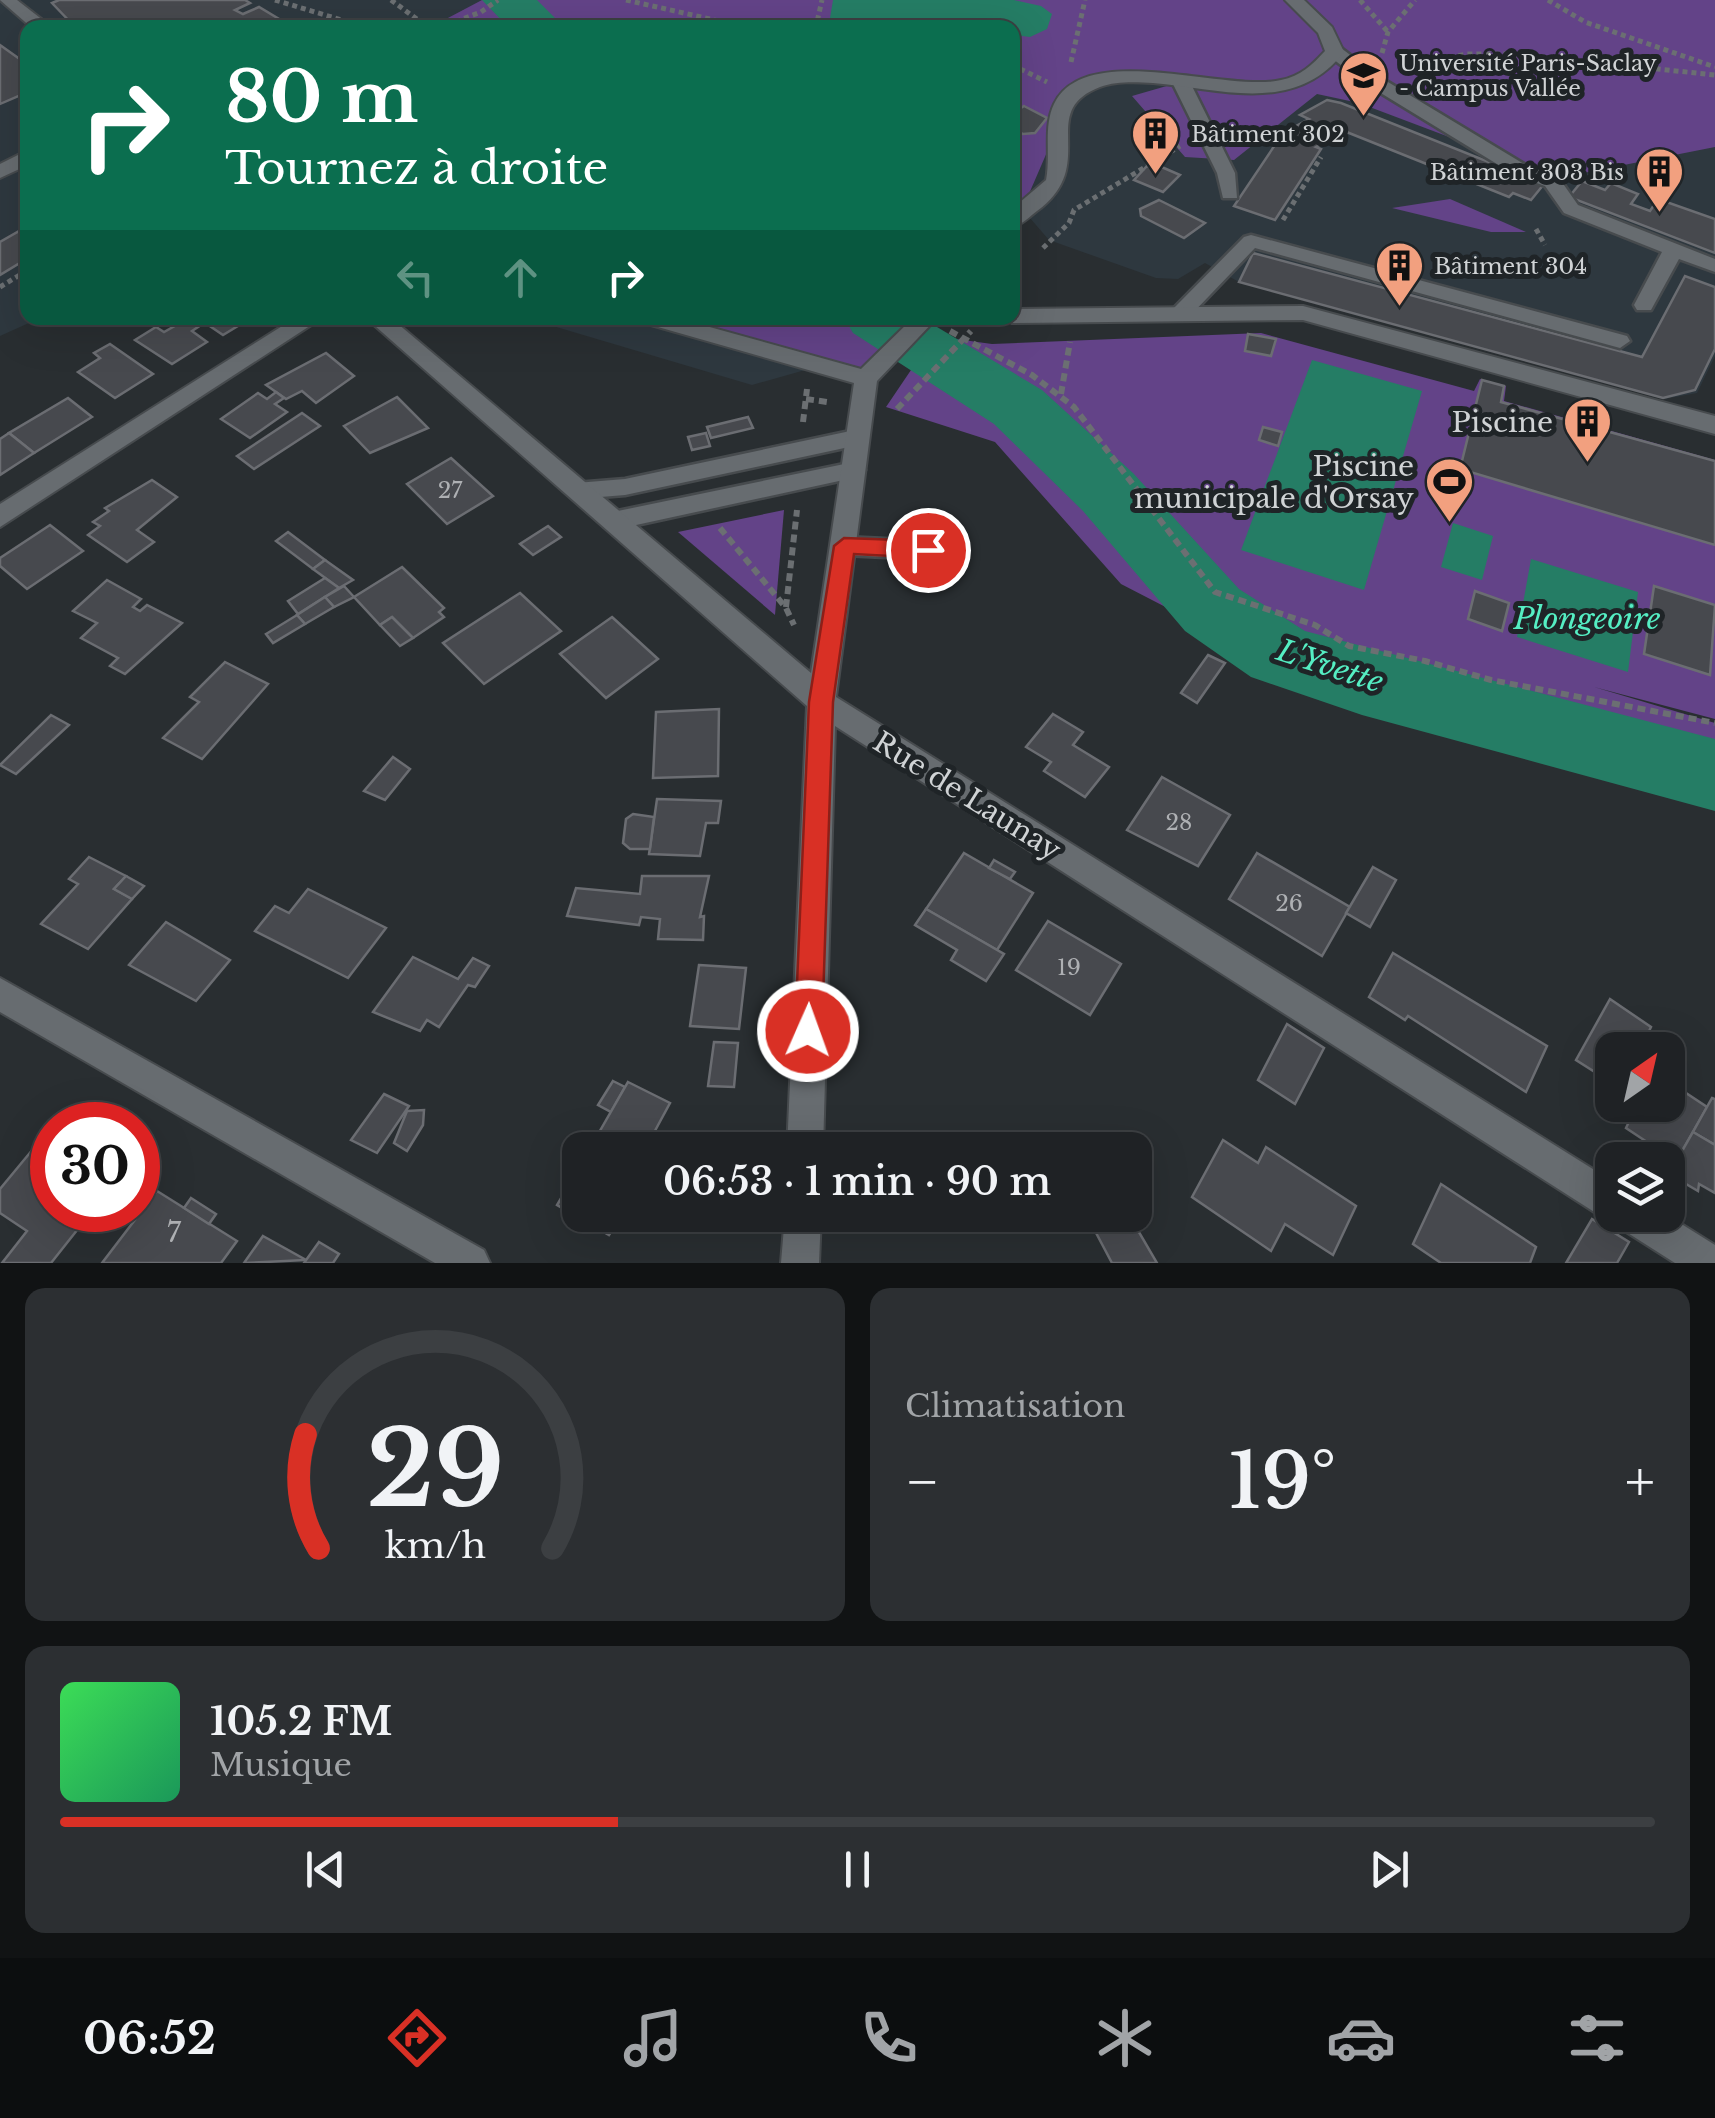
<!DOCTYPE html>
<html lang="fr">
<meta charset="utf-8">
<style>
:root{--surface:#1f2225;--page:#2c2f32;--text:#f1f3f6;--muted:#a1a4a7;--line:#3c3f42;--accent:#d93025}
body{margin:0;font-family:"Libre Baskerville",serif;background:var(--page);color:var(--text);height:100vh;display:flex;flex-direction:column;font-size:38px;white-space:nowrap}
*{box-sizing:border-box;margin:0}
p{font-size:32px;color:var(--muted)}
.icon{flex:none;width:55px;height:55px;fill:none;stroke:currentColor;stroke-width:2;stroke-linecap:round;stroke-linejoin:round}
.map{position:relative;height:1263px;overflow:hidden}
.details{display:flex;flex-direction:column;gap:25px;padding:25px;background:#111314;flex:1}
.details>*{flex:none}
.top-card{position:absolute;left:20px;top:20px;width:1000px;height:305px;border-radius:20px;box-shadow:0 10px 40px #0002,0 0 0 2px var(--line);background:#0b6e4f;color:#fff;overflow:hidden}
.needle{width:65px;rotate:34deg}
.fabs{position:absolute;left:1595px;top:1032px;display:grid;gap:20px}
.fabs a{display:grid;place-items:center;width:90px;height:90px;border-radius:20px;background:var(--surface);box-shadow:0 10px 40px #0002,0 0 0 2px var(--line);font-size:50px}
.speed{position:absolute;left:30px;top:1102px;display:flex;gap:20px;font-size:50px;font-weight:700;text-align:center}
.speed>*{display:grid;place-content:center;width:130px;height:130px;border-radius:50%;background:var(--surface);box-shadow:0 10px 40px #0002,0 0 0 2px var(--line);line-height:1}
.speed .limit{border:15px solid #d22;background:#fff;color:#111}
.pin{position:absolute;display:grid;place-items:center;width:85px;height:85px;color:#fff;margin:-42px;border:5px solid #fff;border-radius:50%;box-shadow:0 2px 10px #0007}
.me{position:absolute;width:110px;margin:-55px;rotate:2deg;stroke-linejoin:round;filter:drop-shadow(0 0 8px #0008)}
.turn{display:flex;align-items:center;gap:35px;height:210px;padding:0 40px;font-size:45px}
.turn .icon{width:130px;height:130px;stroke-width:2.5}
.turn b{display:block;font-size:70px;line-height:85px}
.lanes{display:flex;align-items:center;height:95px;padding:0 40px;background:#0003;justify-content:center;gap:50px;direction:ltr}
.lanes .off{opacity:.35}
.big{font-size:75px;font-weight:600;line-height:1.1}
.details .card{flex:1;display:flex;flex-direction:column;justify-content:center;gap:15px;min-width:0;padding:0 35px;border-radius:20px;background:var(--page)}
.details .dial{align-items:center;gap:0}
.dial svg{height:260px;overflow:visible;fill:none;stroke:var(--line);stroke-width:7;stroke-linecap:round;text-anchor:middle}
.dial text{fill:var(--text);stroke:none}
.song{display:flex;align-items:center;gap:30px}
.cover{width:120px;height:120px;border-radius:15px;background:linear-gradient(135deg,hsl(130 70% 55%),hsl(150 70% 35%))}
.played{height:10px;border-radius:5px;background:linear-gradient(90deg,var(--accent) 35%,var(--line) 35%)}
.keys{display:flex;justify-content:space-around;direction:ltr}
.heat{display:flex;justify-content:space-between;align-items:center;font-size:55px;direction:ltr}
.details .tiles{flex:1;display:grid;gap:25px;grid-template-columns:1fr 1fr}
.card:last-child{grid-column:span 2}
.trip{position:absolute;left:562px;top:1132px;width:590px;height:100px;border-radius:20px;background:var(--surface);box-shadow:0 10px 40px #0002,0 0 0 2px var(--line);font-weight:600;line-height:100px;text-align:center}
.dock{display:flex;height:160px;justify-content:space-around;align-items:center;background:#0c0e0f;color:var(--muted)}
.dock .icon{width:70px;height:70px}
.dock .active{color:var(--accent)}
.dock b{font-size:45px;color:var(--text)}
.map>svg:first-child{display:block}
.built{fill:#2e383f}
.green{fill:#634388}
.water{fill:#257d65}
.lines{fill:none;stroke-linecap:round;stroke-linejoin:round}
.river{fill:#257d65;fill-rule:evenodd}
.building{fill:#47494e;stroke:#6b6d72;stroke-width:2.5}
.service-casing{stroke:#474b4e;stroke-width:5}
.minor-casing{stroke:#474b4e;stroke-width:4}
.path-far1{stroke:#6b6f72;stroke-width:5;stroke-dasharray:5 4;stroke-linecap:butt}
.path{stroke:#6b6f72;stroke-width:6;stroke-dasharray:8 5;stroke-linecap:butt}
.service{fill:#676c70;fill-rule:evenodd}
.minor{fill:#676c70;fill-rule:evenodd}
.route{fill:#d93025;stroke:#8d1f18;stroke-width:2.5}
.labels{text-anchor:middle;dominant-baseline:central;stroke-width:10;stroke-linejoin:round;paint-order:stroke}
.far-poi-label{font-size:22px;fill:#d0d3d5;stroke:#1f2427;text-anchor:start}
.number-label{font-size:22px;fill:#aeb0b3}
.poi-label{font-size:28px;fill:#d0d3d5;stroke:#1f2427;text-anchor:end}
.street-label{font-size:28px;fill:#d0d3d5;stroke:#1f2427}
.near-number-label{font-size:28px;fill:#aeb0b3}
.water-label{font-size:30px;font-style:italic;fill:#55eec3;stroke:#1f2427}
</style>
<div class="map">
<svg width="1715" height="1263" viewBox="0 0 1715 1263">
<rect width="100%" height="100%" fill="#292e31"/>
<g class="built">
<polygon points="0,0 1715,0 1715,356 1697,393 1664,399 1239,282 1205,263 1178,279 1156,278 1049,240 1023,210 1012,28 28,28 28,318 40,318 0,336"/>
<polygon points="526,318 908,318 872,351 752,385"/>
</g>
<g class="green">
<polygon points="482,0 1715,0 1715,147 1558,178 1359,103 1317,94 1234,160 1185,157 1132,96 1177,83 1099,79 1073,92 1022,210 1013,219 1012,28 429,28"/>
<polygon points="1450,199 1526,232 1491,232 1392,208"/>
<polygon points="661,318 914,318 860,371"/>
<polygon points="1261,333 1474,391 1480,379 1506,386 1504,401 1715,460 1715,719 1594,687 1715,723 1715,791 1455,723 1274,663 1121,584 995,442 886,407 934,336 992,344"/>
<polygon points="784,510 775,615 678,532"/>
</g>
<g class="water">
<polygon points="833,0 1014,0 1041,6 1052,14 1047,29 1030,37 1013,35 1012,28 843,27 830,18"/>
<polygon points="1312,360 1422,391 1364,590 1241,550"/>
<polygon points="1453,523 1493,536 1482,580 1441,567"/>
<polygon points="1531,559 1638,592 1628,672 1517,637"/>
</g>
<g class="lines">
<g class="river">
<polygon points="482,0 537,0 565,28 509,28"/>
<polygon points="844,318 922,318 1042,390 1133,473 1239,589 1305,631 1715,739 1715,811 1362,715 1251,677 1185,631 1083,511 994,424 853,333"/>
</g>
</g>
<g class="building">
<polygon points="59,0 245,0 250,3 235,10 243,14 259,7 294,28 76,28 52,3"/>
<polygon points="0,45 28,65 28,92 0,104"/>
<polygon points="1327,100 1341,103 1544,184 1531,200 1513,193 1509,197 1344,131 1316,147 1321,149 1275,220 1234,206 1283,133 1309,119 1300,115"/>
<polygon points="1024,106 1047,118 1035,133 1023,134 1012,128 1012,114"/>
<polygon points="1157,165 1180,175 1163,192 1134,180 1147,166"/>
<polygon points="1582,181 1605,190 1611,183 1638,194 1631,204 1650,211 1658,199 1715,219 1715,253 1569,197"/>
<polygon points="1159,200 1205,223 1184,238 1141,216 1140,209"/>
<polygon points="28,226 28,258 0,275 0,242"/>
<polygon points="1253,253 1642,357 1685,276 1715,287 1715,349 1695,390 1663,398 1239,282"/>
<polygon points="189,318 201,325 192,331 207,342 172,364 135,340 156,327 164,332"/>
<polygon points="198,318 251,318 223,335"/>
<polygon points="1248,334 1276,339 1271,356 1245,351"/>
<polygon points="110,344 153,374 115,398 78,372 100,358 94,353"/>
<polygon points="326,353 354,376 316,403 302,391 286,399 266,385"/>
<polygon points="1482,380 1504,386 1501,402 1715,461 1715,545 1460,469"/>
<polygon points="276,392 284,398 275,404 287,412 250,438 221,419 258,393 267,399"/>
<polygon points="397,397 428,428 370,453 344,426"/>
<polygon points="68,398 92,417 34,453 9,433"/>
<polygon points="302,413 320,426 254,469 237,456"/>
<polygon points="748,417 753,428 711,438 707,427"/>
<polygon points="1263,427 1282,432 1278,446 1259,440"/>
<polygon points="9,433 34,453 0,475 0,439"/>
<polygon points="706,433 710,446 692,450 688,437"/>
<polygon points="451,458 493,496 447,524 407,484"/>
<polygon points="152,480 177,497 137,530 154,542 127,562 88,535 100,526 93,522 109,511 105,508"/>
<polygon points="50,525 83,551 27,589 0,566 0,558"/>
<polygon points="548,526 561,537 533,555 520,544"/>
<polygon points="288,532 325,560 313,569 276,541"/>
<polygon points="325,560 353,580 339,588 313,569"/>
<polygon points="402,567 444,608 439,612 444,617 413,638 392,617 380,625 354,597"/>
<polygon points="325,578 339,588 298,614 288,601"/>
<polygon points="107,580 141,599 133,607 140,611 147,605 182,623 125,674 110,666 118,658 81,638 97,623 73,611"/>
<polygon points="344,586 354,597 334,607 325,597"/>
<polygon points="1654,586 1715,605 1710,675 1644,654"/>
<polygon points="1475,591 1509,603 1502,631 1468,619"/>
<polygon points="520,593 561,631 484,684 443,643"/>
<polygon points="325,597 334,607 305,624 297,615"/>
<polygon points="297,615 305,624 273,643 266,634"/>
<polygon points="392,617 413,638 400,646 380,625"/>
<polygon points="612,617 658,659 606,698 560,654"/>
<polygon points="1208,655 1225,663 1197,703 1181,693"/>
<polygon points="225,662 268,684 202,759 163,738 199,702 190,697"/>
<polygon points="719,709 718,776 653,778 656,712"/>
<polygon points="1053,714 1083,732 1073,745 1109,767 1085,797 1044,771 1051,762 1026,747"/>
<polygon points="51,715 69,725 16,774 0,765"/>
<polygon points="393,757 410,769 385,800 364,791"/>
<polygon points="1162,777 1230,815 1198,866 1127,830"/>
<polygon points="657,799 721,801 718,823 706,823 700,856 649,854"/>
<polygon points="633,814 654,817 650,849 630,849 623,843 626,819"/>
<polygon points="964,853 1033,893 997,950 926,909"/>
<polygon points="1257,853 1350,907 1322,956 1229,899"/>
<polygon points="89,857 126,876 114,889 132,899 88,949 41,924 78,884 69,879"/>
<polygon points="994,860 1015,872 1010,879 989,868"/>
<polygon points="1373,867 1396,880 1370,927 1346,913"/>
<polygon points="126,876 144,886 132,899 114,889"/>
<polygon points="642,876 709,876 700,917 704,916 703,940 658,939 660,919 641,917 639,925 567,916 576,888 640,894"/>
<polygon points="308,889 386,928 348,978 255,931 275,906 289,913"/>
<polygon points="926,909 1004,954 986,981 951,960 957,950 915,925"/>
<polygon points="1048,921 1121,964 1090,1015 1016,970"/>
<polygon points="166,922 230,960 196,1001 129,965"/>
<polygon points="1393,953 1547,1046 1526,1092 1408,1016 1405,1020 1369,997"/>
<polygon points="413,957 458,979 473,958 489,966 475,987 468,985 439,1027 427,1020 420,1031 373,1012"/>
<polygon points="699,965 746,968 739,1029 690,1026"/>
<polygon points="1610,999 1651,1027 1640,1050 1612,1050 1612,1081 1609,1081 1576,1060"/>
<polygon points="1287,1024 1324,1048 1295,1104 1258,1080"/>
<polygon points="714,1042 738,1043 734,1087 708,1086"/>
<polygon points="613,1081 625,1087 611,1112 598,1105"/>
<polygon points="1668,1081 1707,1107 1669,1174 1668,1160 1642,1157 1647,1142 1626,1128 1635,1109 1642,1112 1644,1105 1668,1105"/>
<polygon points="628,1082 670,1103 650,1140 667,1150 589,1150"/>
<polygon points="384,1094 409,1106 377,1153 351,1140"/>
<polygon points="1712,1098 1715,1099 1715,1145 1693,1132"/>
<polygon points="424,1110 423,1125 407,1151 394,1143 407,1111"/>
<polygon points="1693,1132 1715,1145 1715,1193 1699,1184 1698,1191 1669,1174"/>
<polygon points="1223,1140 1258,1163 1266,1147 1356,1206 1333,1255 1285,1224 1271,1251 1192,1197"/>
<polygon points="38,1143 52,1151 52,1210 93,1210 51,1263 2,1263 27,1231 0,1213 0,1189"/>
<polygon points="580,1166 580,1215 648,1215 640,1229 620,1218 609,1235 557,1205"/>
<polygon points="1441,1184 1536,1247 1530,1263 1441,1263 1413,1244"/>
<polygon points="157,1191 237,1241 221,1263 102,1263"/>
<polygon points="191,1198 216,1214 209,1224 184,1208"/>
<polygon points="1120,1215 1129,1215 1157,1263 1112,1263 1094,1229"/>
<polygon points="1592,1219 1629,1242 1617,1263 1566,1263"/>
<polygon points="263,1236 306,1260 244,1263"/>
<polygon points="319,1242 339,1254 333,1263 304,1263"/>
</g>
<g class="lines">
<defs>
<g id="service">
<polygon points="1329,48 1341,48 1378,76 1529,167 1559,178 1578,205 1715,259 1715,272 1679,259 1651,310 1637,310 1634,305 1662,252 1564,213 1545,186 1515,175 1366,84 1329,56"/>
<polygon points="1181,77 1190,82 1235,173 1237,198 1223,198 1217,173 1172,82"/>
<polygon points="1251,235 1627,336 1630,341 1620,348 1255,248 1188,318 1174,318 1171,313 1174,308 1244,237"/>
<polygon points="855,430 863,432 866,438 863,444 625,495 576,499 564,491 576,483 625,479"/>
<polygon points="854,462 865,470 862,476 613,530 601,521 613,512"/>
<polygon points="844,537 927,541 939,550 927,559 844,555 832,546"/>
</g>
<g id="minor">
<polygon points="0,0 17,0 53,28 32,28"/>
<path d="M 1285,0 L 1304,0 L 1332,27 L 1344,52 C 1295,115 1222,89 1153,83 C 1136,82 1116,81 1100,87 C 1035,112 1101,164 1037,211 C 1029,217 1022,225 1012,227 L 1012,209 L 1046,180 C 1051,155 1043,127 1054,104 C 1085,39 1226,93 1281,80 C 1301,76 1312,65 1325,51 L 1318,33 Z"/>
<polygon points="28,150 28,165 0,178 0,164"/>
<polygon points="1303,306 1715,416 1715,434 1303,320 1012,323 1002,318 1012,318 1012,309"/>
<polygon points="295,318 322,318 0,527 0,504"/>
<polygon points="366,318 391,318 811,673 854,383 644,323 641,318 677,318 861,369 913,318 937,318 877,381 836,697 1612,1181 1612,1215 1667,1215 1715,1245 1715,1263 1675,1263 1620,1228 1616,1218 1599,1215 835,726 823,1150 787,1150 807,706"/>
<polygon points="0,978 484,1250 490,1263 435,1263 0,1012"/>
<polygon points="785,1215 821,1215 819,1263 781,1263"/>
</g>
</defs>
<use href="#service" class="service-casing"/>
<use href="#minor" class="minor-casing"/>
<g class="path-far1">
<polyline points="275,0 368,28"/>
<polyline points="391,0 429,28"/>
<polyline points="626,0 750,28"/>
<polyline points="1360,0 1388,32"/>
<polyline points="1548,0 1585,22 1715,67"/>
<polyline points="439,28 481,12 498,0"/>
<polyline points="821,28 817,22 822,0"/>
<polyline points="1382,53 1388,32 1415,0"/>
<polyline points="1071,62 1085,0"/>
<polyline points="1012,65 1047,82"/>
<polyline points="1406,68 1466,54 1514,54 1715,75"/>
<polyline points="1283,220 1321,157"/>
<polyline points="1536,229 1545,245"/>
<polyline points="1043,248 1069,223 1074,210 1180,146"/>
<polyline points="0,287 28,270"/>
</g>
<g class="path">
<polyline points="950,331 1032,375 1074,407 1215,592 1315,625 1349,646 1425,661 1491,680 1715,723"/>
<polyline points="1061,394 1070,342"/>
<polyline points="806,399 827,402"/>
<polyline points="897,409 971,331"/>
<polyline points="803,422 807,389"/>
<polyline points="720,528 786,608 794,625"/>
<polyline points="786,607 797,510"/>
</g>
<use href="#service" class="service"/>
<use href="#minor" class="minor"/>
</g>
<polygon class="route" points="844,538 928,541 938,550 928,558 854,554 833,702 822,1031 818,1041 808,1045 799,1041 795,1031 809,702 834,546"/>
<defs>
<symbol id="university-pin" viewBox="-11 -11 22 30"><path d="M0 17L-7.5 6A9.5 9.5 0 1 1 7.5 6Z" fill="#f2a07f" stroke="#1f2427"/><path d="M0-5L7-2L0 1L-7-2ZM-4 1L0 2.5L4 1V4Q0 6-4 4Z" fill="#111"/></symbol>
<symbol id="building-pin" viewBox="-11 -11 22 30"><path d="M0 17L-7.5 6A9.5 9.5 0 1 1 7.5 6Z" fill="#f2a07f" stroke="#1f2427"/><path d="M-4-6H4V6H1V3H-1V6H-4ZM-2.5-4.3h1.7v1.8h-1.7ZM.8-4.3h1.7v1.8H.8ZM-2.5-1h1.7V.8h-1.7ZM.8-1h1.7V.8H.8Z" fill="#111"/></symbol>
<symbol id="stadium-pin" viewBox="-11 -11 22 30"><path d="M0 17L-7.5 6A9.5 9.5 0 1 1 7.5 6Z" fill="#f2a07f" stroke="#1f2427"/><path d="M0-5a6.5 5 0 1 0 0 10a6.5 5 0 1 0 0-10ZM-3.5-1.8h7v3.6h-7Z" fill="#111"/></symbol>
</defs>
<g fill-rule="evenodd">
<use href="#university-pin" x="1336" y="48" width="55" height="75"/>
<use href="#building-pin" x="1128" y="106" width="55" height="75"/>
<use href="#building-pin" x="1632" y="144" width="55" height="75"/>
<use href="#building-pin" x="1372" y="238" width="55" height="75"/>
<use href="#building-pin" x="1560" y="394" width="55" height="75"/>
<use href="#stadium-pin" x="1422" y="454" width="55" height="75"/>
</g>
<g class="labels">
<g class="far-poi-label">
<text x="1399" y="63">Université Paris-Saclay<tspan x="1399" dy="25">- Campus Vallée</tspan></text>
<text x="1191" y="134">Bâtiment 302</text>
<text x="1624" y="172" text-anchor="end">Bâtiment 303 Bis</text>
<text x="1434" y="266">Bâtiment 304</text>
</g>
<g class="number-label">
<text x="450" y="490">27</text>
<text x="1179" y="822">28</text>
<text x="1289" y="903">26</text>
<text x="1069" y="967">19</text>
</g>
<g class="poi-label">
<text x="1553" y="422">Piscine</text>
<text x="1414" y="466">Piscine<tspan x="1414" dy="32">municipale d'Orsay</tspan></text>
</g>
<g class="street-label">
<text transform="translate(967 796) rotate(32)">Rue de Launay</text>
</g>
<g class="near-number-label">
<text x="174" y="1232">7</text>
</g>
<g class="water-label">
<text x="1587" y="618">Plongeoire</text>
<text transform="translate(1330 666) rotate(18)">L'Yvette</text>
</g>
</g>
</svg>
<div class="fabs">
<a><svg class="needle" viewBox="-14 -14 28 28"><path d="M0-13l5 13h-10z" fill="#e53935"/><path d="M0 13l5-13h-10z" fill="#a1a4a7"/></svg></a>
<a><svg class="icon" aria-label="layers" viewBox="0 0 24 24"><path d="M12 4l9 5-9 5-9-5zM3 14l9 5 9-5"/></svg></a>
</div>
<div class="speed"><div class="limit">30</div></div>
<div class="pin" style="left:928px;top:550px;background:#d93025"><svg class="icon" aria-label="arrive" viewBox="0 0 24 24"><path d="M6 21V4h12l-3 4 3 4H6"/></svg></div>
<svg class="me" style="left:808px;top:1031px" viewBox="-20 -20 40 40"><circle r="17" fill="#d93025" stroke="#fff" stroke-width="3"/><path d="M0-11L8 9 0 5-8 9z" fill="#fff"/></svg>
<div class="trip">06:53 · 1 min · 90 m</div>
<div class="top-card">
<div class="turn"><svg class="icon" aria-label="right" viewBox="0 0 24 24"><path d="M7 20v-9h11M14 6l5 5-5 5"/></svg><div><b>80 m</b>Tournez à droite</div></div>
<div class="lanes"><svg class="icon off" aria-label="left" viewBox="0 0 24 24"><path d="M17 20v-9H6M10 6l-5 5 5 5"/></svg><svg class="icon off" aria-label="ahead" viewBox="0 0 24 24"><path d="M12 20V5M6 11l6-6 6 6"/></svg><svg class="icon" aria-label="right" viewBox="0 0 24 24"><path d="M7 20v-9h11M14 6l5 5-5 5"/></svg></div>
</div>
</div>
<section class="details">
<div class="tiles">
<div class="card dial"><svg viewBox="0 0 100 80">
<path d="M14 69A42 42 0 1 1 86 69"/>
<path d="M14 69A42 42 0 0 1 10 34" stroke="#d93025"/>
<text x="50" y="56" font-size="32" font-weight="700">29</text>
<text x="50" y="72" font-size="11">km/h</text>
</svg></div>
<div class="card"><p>Climatisation</p>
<div class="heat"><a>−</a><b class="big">19°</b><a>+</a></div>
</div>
<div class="card">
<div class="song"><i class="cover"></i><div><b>105.2 FM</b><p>Musique</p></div></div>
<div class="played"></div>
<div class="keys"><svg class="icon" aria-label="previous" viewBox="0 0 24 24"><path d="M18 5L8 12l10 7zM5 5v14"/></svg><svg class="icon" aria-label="pause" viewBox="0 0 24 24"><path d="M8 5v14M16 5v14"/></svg><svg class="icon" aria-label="next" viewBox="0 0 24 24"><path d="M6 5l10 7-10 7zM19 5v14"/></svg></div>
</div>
</div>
</section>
<nav class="dock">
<b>06:52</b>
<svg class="icon active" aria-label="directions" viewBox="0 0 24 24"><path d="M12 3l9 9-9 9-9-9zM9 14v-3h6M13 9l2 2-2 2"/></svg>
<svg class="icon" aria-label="music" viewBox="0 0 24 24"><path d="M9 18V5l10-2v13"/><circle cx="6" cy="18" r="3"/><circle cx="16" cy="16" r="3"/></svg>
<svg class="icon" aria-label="phone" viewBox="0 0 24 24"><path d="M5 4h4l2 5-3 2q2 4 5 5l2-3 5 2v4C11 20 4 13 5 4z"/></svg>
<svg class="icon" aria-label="climate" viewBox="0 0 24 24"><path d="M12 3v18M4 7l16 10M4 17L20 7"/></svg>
<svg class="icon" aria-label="car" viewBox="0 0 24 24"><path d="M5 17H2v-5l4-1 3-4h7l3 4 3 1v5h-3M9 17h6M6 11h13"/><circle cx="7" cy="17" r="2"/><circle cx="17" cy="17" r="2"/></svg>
<svg class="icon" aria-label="filters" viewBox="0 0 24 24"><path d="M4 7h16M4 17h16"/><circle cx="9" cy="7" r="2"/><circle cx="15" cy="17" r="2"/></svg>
</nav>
